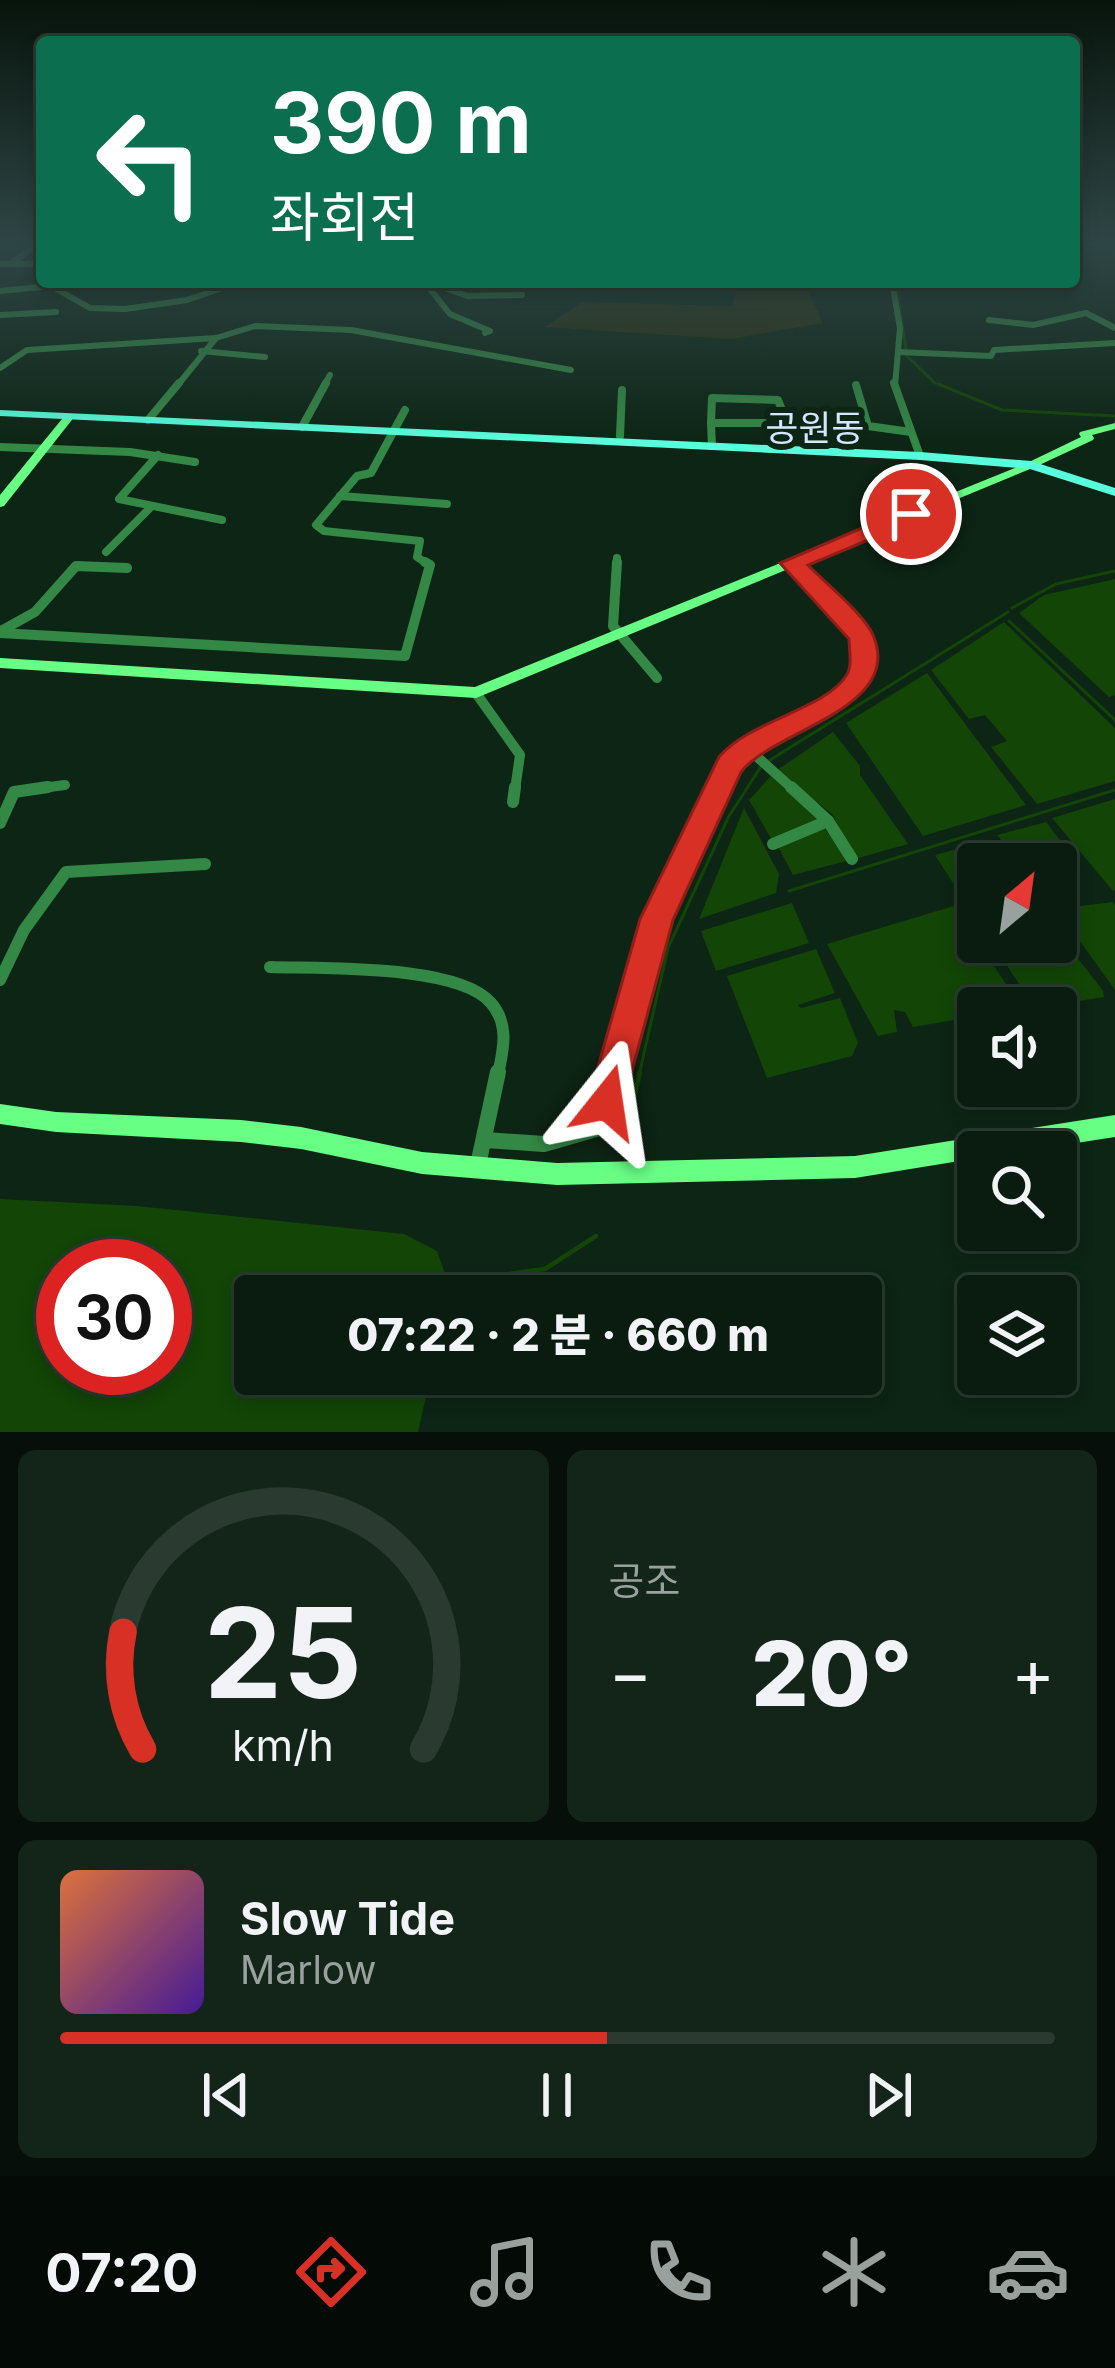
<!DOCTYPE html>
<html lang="ko">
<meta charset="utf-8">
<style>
:root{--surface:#0a1c10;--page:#132519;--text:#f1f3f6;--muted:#99a19f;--line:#2a3a30;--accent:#d93025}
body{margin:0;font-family:Inter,"Noto Sans KR",sans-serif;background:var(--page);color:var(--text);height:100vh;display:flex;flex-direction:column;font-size:45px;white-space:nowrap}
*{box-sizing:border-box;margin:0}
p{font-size:39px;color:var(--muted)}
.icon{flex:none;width:66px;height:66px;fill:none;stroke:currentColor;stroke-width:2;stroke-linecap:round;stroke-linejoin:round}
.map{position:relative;height:1432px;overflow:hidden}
.panel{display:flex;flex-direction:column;gap:18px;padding:18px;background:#060f09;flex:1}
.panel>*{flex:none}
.guide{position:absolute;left:36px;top:36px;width:1044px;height:252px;border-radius:12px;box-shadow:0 6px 18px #0003,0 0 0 3px var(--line);background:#0b6e4f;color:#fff;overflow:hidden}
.needle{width:78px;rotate:29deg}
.tools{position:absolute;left:957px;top:843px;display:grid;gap:24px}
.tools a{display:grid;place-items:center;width:120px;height:120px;border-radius:12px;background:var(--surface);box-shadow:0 6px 18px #0003,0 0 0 3px var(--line);font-size:60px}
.speed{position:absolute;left:36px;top:1239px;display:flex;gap:24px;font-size:60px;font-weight:700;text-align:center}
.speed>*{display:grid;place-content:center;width:156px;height:156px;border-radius:50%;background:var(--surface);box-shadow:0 6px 18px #0003,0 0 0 3px var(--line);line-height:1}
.speed .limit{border:18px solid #d22;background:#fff;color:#111}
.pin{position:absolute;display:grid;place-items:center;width:102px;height:102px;color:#fff;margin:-51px;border:6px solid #fff;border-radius:50%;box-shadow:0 3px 12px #0007}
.me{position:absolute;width:132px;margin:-66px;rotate:15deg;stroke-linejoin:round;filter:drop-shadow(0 0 9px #0008)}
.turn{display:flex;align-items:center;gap:42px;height:252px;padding:0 36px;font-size:54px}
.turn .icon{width:156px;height:156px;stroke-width:2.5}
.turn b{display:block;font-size:84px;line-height:102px}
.big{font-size:90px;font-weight:800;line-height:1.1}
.panel .widget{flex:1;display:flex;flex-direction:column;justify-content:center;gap:18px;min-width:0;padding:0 42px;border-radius:18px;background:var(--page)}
.panel .dial{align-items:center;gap:0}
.dial svg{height:312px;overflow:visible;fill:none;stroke:var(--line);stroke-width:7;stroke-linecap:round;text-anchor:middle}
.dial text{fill:var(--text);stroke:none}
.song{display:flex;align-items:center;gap:36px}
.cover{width:144px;height:144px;border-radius:18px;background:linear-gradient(135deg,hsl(20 70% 55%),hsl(260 70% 35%))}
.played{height:12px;border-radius:6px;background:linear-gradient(90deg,var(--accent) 55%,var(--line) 55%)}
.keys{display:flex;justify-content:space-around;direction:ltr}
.heat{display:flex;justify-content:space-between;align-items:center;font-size:66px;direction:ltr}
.panel .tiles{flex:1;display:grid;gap:18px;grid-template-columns:1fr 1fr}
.widget:last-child{grid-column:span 2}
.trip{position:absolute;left:234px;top:1275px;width:648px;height:120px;border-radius:12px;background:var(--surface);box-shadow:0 6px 18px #0003,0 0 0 3px var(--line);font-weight:800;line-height:120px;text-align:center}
.dock{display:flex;height:192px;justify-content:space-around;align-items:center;background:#040b06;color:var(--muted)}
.dock .icon{width:84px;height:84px}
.dock .on{color:var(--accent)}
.dock b{font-size:54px;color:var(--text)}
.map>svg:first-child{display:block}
.green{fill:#2b2f0f}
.water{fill:#124506;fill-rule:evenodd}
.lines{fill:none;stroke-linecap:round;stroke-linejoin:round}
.stream-far1{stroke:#124506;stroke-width:3}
.stream{stroke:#124506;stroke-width:4.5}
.street-far4{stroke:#348845;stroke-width:6}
.street-far3{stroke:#348845;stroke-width:8}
.street-far2{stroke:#348845;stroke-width:10}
.street-far1{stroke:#348845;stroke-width:12}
.street{stroke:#348845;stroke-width:16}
.secondary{fill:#68ff85;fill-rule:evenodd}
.primary{fill:#58ffdd;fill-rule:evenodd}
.route{fill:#d93025;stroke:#8d1f18;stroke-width:3}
.labels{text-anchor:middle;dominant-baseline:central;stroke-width:12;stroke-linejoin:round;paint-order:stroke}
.far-quarter-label{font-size:36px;fill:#d3e7ff;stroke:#0d2515}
</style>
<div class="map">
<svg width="1115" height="1432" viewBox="0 0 1115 1432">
<rect width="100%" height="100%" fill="#0d2515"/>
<polygon class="green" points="741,282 804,282 823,323 731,339 545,327 582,302 731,306"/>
<g class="water">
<polygon points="1115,579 1115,695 1109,697 1019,613 1044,595"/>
<polygon points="1004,622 1115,728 1115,781 1037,804 991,747 1007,741 985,715 969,719 931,670"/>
<polygon points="927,673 1026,805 923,836 846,723"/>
<polygon points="833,732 860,766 860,775 908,844 855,859 832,814 776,771"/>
<polygon points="771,776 818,820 773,842 749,800"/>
<polygon points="1115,799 1115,890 1113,891 1052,818"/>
<polygon points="744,808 779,874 776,893 699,919"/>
<polygon points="1046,822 1080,866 1056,878 1061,871 1056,864 1021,864 997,835"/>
<polygon points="823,827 850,860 793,875 777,845"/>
<polygon points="961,848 978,870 978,922 935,855"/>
<polygon points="1113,902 1115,905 1115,990 1057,909"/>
<polygon points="792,903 809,943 716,971 701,931"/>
<polygon points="954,906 1022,1008 978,1008 978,1016 913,1027 905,1012 894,1010 897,1032 878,1036 827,944"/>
<polygon points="1056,930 1103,991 1104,997 1035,1008 994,946 994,942 1056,942"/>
<polygon points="816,949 835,993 798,1005 801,1008 840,998 858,1043 852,1056 767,1078 727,976"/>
<path d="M 0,1199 L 137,1206 L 404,1234 L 437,1251 L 448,1282 L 446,1296 L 255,1296 L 255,1374 L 431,1374 L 418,1432 L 0,1432 ZM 63,1266 L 165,1266 L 165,1368 L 63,1368 Z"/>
</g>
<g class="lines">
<g class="stream-far1">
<polyline points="896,282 906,350"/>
<polyline points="907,356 935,383"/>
<polyline points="938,384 1002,410 1115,416"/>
<polyline points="1012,608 1056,584 1115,571"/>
<polyline points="1009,621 1115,720"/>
<polyline points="770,760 1008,612"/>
<polyline points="789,891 1115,790"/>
<polyline points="639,1075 668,948 729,816 762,765"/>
</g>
<g class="stream">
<polyline points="630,1116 640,1072"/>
<polyline points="448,1282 545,1269 596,1236"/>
</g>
<g class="street-far4">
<polyline points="12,263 29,250 42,249"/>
<polyline points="0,264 42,264"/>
<polyline points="429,282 467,296 522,295"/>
<polyline points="892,282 900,328 895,386"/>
<polyline points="433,284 430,289 450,314 490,331 485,333"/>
<polyline points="0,291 51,286 90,308 125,309 187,300 240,282"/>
<polyline points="0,315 56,312"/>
<polyline points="989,320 1033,325 1086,313 1115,328"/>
<polyline points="201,351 265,357"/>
<polyline points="898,352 991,356 994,350 1115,343"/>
<polyline points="0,368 27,350 216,338 255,326 351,330 571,370"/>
<polyline points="177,386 216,338"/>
<polyline points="324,386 330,375"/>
</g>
<g class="street-far3">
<polyline points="894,383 920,456"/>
<polyline points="856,385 868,426 911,432"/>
<polygon points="712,398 778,400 787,423 711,423"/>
<polyline points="405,410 371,473 357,476 316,525 324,531 420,541 417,557 429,565"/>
<polyline points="814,413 864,415"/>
<polyline points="148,420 179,383"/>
<polyline points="711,423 712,446"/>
<polyline points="302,427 326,383"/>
<polyline points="620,436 622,390"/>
<polyline points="0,447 130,452 195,462"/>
<polyline points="158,455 119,499 222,520"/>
<polyline points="340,496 447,504"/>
<polyline points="106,552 150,508"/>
<polyline points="617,565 617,558"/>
</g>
<g class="street-far2">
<polyline points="617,562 613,626 657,678"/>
<polyline points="1,631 35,612 76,566 127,568"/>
<polyline points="0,633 405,656 430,565 425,562"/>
<polyline points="476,693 520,755 515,790"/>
<polyline points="745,746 794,790"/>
<polyline points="26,790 65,785"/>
<path d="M 718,790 C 725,775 731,762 743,751 C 791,710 867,717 862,636 L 792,563"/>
</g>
<g class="street-far1">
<polyline points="791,787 828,821 852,859"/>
<polyline points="513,802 515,787"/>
<polyline points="0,823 14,792 48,787"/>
<polyline points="773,844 828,821"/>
<path d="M 270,967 C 320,969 458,964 491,1003 C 510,1025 503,1050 498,1075"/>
<polyline points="0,980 24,930 66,872 205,864"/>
<polyline points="612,1075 657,919 719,787"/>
</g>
<g class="street">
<polyline points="486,1140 544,1144 596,1129 613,1072"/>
<polyline points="478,1165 498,1072"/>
</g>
<g class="secondary">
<polygon points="66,414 75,416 4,506 0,507 0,495"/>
<polygon points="1115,423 1115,429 1092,435 1094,438 1093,440 1035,467 476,698 0,668 0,658 475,687 1027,463 1081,437 1079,434 1080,432"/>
<polygon points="0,1104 56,1112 241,1120 301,1127 422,1152 557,1163 855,1156 1115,1115 1115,1137 1018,1152 978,1152 978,1158 855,1178 557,1185 422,1174 301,1149 241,1142 56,1132 0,1124"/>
</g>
<polygon class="primary" points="0,410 920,452 1031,461 1115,488 1115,496 1030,469 920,460 0,416"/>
</g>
<linearGradient id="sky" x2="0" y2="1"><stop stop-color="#07140c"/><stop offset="0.55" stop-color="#2f4646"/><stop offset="1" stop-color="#2f4646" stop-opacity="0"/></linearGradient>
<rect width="1115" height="442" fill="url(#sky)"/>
<path class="route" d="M 911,507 L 919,509 L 919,519 L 808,565 C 824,582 865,615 873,635 C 905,709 773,730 741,772 L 673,920 L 620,1115 L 607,1121 L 594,1115 L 588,1102 L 640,919 L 719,757 C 749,721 825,709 846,676 C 853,666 849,651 849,639 L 780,563 Z"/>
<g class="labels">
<g class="far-quarter-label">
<text x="815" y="428">공원동</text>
</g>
</g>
</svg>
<div class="tools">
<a><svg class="needle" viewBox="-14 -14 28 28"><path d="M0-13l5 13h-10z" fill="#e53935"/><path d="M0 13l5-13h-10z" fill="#99a19f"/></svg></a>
<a><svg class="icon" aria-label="sound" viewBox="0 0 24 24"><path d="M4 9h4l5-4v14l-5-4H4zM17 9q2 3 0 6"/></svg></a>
<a><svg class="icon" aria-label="search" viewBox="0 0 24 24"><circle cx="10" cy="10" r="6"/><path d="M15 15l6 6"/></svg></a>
<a><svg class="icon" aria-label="layers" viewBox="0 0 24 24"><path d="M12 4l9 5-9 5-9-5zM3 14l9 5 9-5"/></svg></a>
</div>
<div class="speed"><div class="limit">30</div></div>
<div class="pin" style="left:911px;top:514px;background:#d93025"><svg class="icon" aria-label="arrive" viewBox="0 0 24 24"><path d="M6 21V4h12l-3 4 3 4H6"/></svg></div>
<svg class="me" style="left:607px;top:1102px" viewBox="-20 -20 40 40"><path d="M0-17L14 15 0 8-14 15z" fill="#d93025" stroke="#fff" stroke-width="4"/></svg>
<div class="trip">07:22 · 2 분 · 660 m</div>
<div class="guide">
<div class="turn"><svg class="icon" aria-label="left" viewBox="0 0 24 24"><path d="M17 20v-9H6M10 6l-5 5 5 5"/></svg><div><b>390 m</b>좌회전</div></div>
</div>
</div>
<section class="panel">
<div class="tiles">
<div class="widget dial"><svg viewBox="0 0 100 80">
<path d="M14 69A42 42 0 1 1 86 69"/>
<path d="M14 69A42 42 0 0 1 9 39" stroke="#d93025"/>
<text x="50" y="56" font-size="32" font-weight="700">25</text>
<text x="50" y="72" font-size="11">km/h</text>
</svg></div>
<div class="widget"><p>공조</p>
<div class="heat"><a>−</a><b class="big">20°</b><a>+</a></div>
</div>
<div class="widget">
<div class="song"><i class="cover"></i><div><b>Slow Tide</b><p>Marlow</p></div></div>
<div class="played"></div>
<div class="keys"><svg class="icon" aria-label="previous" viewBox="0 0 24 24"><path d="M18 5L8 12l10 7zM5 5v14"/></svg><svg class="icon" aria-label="pause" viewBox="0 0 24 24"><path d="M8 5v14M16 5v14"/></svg><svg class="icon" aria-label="next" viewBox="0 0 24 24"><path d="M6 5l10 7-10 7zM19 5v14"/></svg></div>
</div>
</div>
</section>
<nav class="dock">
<b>07:20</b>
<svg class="icon on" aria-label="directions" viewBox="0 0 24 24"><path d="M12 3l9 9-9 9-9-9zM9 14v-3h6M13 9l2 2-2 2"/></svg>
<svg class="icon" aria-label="music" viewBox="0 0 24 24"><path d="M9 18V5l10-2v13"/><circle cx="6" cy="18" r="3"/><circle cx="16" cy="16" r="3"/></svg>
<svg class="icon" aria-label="phone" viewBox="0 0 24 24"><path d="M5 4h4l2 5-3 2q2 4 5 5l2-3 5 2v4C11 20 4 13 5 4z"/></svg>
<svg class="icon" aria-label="climate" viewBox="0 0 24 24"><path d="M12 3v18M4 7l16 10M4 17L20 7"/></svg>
<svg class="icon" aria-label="car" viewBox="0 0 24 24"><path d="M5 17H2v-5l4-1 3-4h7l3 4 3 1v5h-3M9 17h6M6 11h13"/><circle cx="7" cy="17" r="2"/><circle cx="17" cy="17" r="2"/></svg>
</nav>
